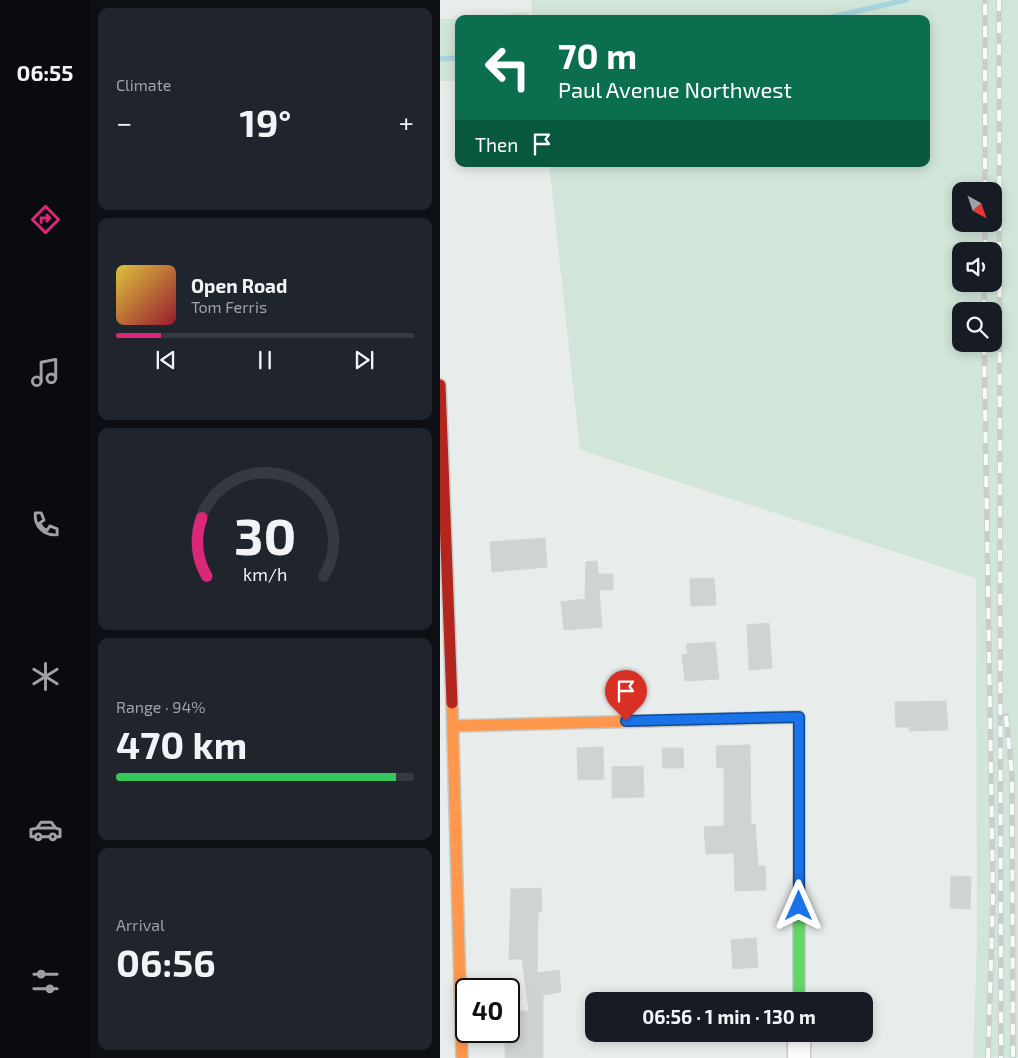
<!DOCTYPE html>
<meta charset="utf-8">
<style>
:root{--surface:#171b24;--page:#20242c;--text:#f1f3f6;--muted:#9ea1a6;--line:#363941;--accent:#db2777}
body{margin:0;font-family:"Exo 2",sans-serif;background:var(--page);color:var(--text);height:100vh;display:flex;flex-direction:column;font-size:19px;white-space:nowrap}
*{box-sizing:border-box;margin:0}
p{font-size:16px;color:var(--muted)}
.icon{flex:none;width:28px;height:28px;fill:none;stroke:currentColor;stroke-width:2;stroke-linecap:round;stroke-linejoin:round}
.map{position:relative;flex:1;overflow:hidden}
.panel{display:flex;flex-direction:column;gap:8px;padding:8px;background:#0d0f14;width:350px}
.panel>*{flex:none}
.hud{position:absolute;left:15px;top:15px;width:475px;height:152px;border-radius:10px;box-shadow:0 2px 12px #0003;background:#0b6e4f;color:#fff;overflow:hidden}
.needle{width:32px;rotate:140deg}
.controls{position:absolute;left:512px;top:182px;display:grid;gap:10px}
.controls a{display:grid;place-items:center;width:50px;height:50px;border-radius:10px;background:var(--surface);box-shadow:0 2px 12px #0003;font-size:25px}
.speed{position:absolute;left:15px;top:978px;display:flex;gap:10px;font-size:25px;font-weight:700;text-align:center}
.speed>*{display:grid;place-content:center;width:65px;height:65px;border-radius:50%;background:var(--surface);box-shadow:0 2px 12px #0003;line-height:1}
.speed .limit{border:2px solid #111;border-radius:8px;background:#fff;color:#111}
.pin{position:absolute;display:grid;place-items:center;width:42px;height:42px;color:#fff;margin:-51px -21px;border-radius:50% 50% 50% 0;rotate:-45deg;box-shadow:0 0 5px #0007}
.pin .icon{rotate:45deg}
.me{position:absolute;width:55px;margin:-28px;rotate:0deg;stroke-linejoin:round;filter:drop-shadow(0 0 4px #0008)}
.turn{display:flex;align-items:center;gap:18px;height:105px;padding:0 20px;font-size:22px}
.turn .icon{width:65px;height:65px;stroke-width:2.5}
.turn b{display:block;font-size:35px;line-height:42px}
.then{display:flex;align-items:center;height:48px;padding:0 20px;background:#0003;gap:10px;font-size:19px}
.big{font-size:38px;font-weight:700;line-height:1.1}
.panel .widget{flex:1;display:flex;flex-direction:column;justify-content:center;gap:8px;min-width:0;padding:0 18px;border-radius:10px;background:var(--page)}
.panel .dial{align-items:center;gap:0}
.dial svg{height:130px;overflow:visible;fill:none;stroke:var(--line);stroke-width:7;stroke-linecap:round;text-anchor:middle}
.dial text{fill:var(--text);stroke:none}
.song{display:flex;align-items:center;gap:15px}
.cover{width:60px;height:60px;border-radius:8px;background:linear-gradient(135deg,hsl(50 70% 55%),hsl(350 70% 35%))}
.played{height:5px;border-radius:2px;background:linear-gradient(90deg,var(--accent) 15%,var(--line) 15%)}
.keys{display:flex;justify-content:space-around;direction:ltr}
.heat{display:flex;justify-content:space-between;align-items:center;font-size:28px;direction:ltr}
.charge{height:8px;border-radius:4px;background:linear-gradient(90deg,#34c759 94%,var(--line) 0)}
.trip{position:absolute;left:145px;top:992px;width:288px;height:50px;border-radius:10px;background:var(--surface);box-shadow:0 2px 12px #0003;font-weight:700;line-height:50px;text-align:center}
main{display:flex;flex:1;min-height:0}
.dock{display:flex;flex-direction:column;width:90px;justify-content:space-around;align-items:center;background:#090b0e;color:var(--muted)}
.dock .icon{width:35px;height:35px}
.dock .selected{color:var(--accent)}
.dock b{font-size:22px;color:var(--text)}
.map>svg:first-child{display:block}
.green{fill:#d1e6d8;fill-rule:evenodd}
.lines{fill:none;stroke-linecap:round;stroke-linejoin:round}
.stream{stroke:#a9d4db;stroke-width:5.5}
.building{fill:#cfd4d2;stroke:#d1d6d4}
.street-casing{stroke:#c5cac8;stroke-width:25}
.fast-casing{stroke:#c3cbc8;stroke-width:14}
.slow-casing{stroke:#c3cbc8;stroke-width:14}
.jam-casing{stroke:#c3cbc8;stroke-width:14}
.street{stroke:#fcfcfc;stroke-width:22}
.fast{stroke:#63d668;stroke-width:11}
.slow{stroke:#ff974d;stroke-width:11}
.jam{stroke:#b3261e;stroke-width:11}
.rail-casing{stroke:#c9cdcc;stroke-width:5.5}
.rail{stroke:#f7fbf9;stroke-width:4;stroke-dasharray:11;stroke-linecap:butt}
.route-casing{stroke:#114b97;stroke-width:12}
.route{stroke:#1a73e8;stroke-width:9}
</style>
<main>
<nav class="dock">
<b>06:55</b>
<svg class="icon selected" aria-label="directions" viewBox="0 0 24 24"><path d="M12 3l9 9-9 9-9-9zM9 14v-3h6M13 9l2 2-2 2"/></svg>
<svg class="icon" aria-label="music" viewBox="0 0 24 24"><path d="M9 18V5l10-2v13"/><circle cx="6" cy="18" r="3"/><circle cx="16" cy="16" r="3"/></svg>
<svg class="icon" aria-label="phone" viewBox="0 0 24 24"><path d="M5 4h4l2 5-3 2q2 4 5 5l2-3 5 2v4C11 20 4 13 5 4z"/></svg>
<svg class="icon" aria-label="climate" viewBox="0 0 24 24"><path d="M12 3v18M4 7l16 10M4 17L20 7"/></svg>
<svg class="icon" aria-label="car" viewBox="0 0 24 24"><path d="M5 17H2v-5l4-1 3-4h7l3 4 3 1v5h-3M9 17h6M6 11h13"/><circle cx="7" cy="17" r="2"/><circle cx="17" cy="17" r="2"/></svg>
<svg class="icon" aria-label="filters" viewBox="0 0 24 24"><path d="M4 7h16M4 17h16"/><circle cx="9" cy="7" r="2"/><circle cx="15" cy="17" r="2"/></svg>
</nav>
<section class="panel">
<div class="widget"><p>Climate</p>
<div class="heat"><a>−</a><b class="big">19°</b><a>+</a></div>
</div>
<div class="widget">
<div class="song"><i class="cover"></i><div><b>Open Road</b><p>Tom Ferris</p></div></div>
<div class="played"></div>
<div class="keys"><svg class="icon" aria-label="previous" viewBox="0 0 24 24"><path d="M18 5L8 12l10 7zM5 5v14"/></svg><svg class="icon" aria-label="pause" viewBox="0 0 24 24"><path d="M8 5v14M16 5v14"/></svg><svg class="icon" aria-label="next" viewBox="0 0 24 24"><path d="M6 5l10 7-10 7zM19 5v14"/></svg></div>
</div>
<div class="widget dial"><svg viewBox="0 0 100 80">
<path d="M14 69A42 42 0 1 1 86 69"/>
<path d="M14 69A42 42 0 0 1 11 33" stroke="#db2777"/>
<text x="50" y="56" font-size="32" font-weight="700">30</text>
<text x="50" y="72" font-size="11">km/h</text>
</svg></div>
<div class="widget"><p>Range · 94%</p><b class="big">470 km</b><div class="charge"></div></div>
<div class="widget"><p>Arrival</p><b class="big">06:56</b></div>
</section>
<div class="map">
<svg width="578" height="1058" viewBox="0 0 578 1058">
<rect width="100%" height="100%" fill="#e8edeb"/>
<g class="green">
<path d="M 91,0 L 578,0 L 578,1057 L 533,1058 L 537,942 L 536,578 L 140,450 L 109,164 L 486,164 L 486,19 L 93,19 ZM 521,191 L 554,191 L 554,224 L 521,224 ZM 521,251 L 554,251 L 554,284 L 521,284 ZM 521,311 L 554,311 L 554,344 L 521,344 Z"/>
<polygon points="87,12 88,19 22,19"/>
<rect x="0" y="19" width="19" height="62"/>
</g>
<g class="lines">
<g class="stream">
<polyline points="383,19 466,0"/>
<polyline points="0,59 19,58"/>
</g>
</g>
<g class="building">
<polygon points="105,538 107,567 52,572 50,542"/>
<polygon points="157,561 158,574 173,574 173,590 159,590 162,627 124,630 121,602 145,599 146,562"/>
<polygon points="274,578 276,605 251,606 250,579"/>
<polygon points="329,623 332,668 309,670 307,625"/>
<polygon points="275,642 279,679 245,681 242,655 248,654 246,644"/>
<polygon points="506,701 508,730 469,731 469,727 456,727 455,702"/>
<polygon points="310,745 311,824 315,824 318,866 325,866 326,890 295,891 294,853 266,854 264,827 284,826 284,768 277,768 276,746"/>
<polygon points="163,747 164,779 138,780 137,748"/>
<polygon points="222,748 243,748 244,768 223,768"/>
<polygon points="203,766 204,797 172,798 172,767"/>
<polygon points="511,876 531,877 530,909 510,908"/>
<polygon points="101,888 102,912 98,912 97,973 119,970 121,992 103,995 103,1058 65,1058 65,1031 69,1031 69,1011 89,1011 82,959 69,959 71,889"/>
<polygon points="316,938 318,967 293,969 291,940"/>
</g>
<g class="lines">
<defs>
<polyline id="street" points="359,1058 359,1034"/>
<polyline id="fast" points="359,738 359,1001"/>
<g id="slow">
<polyline points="12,703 22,1058"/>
<polyline points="13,726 359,717 359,738"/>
</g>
<polyline id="jam" points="0,385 12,703"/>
</defs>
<use href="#street" class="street-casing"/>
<use href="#fast" class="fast-casing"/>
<use href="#slow" class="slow-casing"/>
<use href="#jam" class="jam-casing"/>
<use href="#street" class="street"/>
<use href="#fast" class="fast"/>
<use href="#slow" class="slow"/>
<use href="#jam" class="jam"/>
<defs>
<g id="rail">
<polyline points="559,0 561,1058"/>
<polyline points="545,191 545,0"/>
<polyline points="545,251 545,224"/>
<polyline points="544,311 544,284"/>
<polyline points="544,344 553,896 548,1058"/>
<polyline points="566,716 572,775 573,1058"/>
</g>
</defs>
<use href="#rail" class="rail-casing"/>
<use href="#rail" class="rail"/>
</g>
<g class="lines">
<defs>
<polyline id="route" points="186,721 359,717 359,906"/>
</defs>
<use href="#route" class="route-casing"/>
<use href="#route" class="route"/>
</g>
</svg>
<div class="controls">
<a><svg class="needle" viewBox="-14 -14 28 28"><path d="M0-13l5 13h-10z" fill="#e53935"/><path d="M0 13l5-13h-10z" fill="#9ea1a6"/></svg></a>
<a><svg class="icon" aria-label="sound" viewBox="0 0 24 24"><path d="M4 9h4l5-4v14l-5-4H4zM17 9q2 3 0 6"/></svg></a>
<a><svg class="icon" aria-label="search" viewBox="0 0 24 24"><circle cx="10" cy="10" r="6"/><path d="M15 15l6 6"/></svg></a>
</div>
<div class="speed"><div class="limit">40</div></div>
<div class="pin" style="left:186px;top:721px;background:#d93025"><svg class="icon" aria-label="arrive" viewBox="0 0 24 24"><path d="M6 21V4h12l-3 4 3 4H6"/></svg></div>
<svg class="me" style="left:359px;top:906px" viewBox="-20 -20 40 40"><path d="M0-17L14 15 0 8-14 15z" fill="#1a73e8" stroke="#fff" stroke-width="4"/></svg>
<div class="trip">06:56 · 1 min · 130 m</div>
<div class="hud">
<div class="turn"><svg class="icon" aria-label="left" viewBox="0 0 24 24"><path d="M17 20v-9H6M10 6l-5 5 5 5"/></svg><div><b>70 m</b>Paul Avenue Northwest</div></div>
<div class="then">Then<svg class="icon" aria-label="arrive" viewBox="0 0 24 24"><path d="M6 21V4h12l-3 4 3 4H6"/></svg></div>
</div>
</div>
</main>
